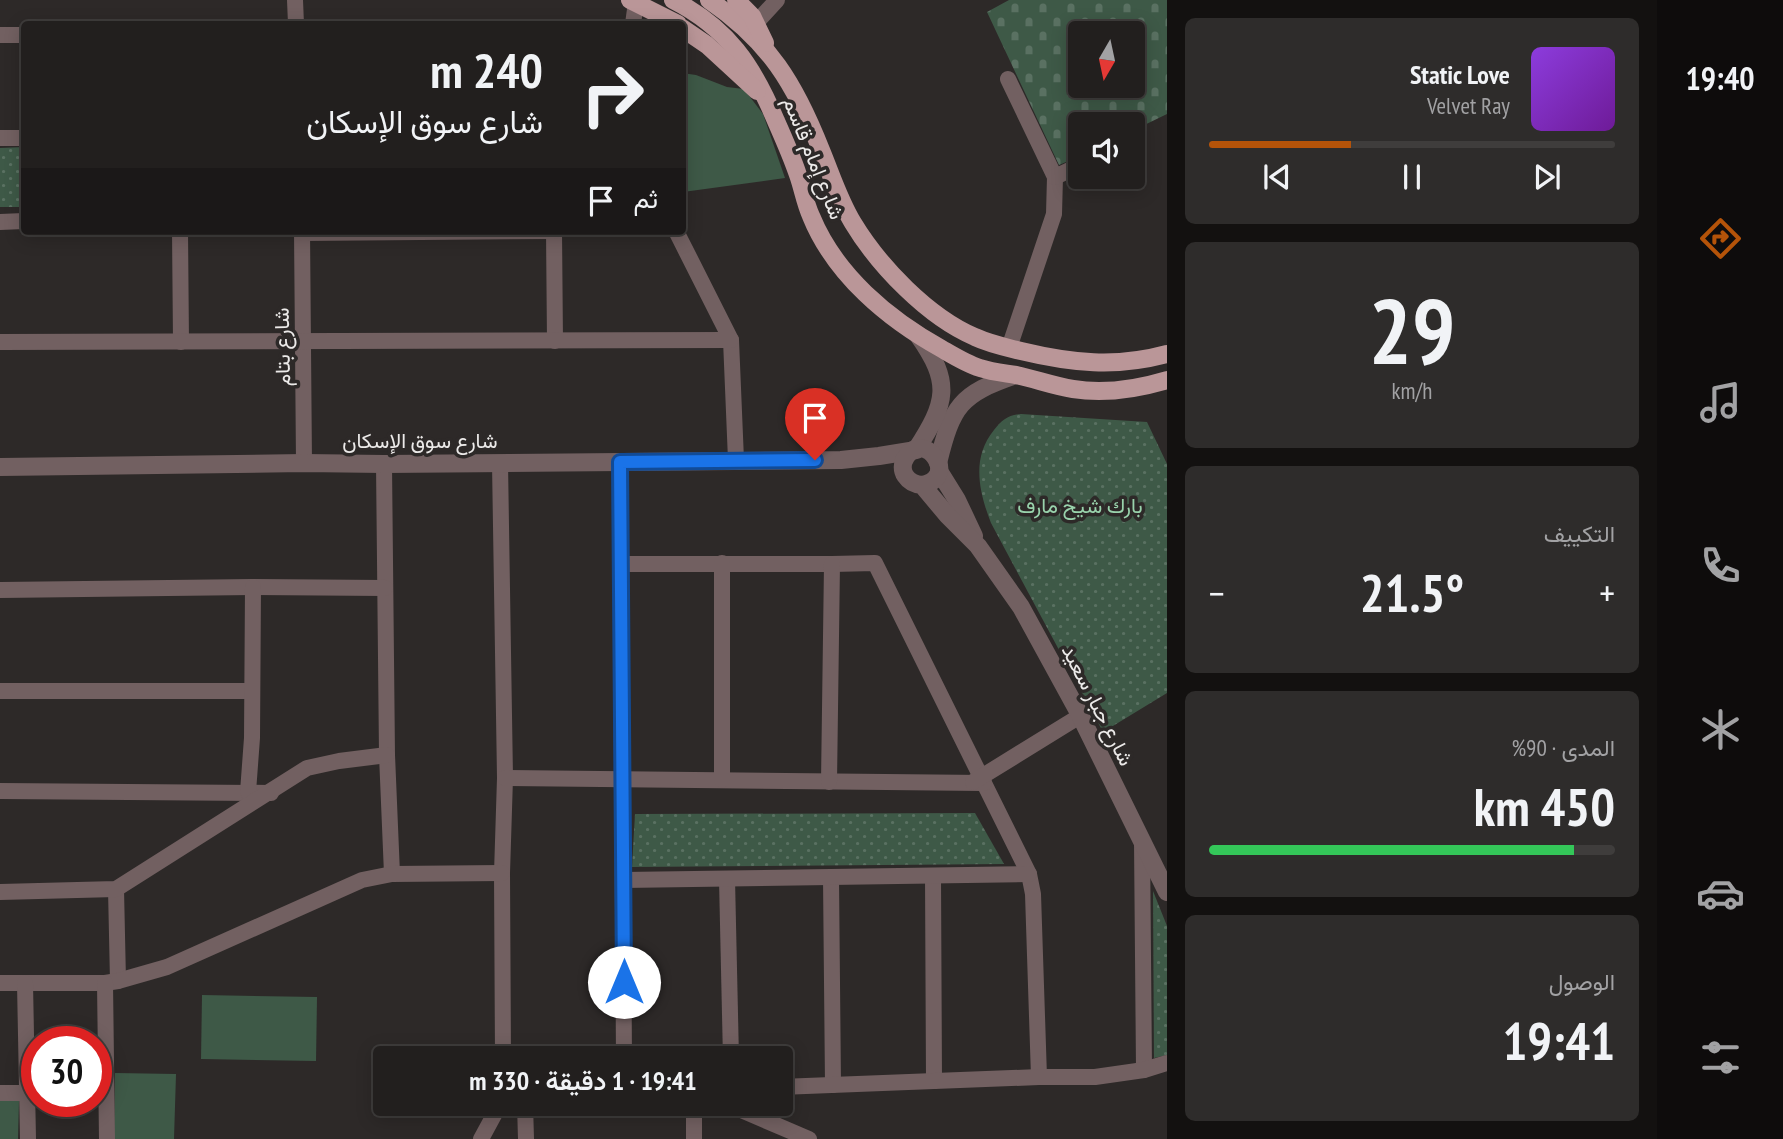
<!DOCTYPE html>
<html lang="ar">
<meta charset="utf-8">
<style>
:root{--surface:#221f1e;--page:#2e2c2b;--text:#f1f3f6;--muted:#a2a2a4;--line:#3f3d3c;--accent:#b45309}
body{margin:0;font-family:"PT Sans Narrow",Vazirmatn,sans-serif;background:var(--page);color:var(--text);direction:rtl;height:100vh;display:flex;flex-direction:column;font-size:26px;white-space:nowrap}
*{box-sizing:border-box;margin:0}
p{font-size:23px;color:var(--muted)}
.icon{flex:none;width:38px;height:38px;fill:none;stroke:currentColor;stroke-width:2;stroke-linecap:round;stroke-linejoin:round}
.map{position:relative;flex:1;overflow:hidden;direction:ltr}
.side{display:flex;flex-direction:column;gap:18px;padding:18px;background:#131110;width:490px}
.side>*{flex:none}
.top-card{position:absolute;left:21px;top:21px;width:665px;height:214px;border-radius:7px;box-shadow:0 4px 18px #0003,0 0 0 2px var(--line);direction:rtl;background:#221f1e;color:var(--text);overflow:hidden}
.needle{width:46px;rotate:189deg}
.controls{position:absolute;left:1068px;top:21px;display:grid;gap:14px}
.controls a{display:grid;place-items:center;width:77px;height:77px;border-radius:7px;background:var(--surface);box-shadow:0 4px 18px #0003,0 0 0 2px var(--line);font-size:35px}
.speed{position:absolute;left:21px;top:1026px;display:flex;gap:14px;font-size:35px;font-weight:700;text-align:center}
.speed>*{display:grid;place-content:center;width:91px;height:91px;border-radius:50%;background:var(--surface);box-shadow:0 4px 18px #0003,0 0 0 2px var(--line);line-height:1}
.speed .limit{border:10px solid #d22;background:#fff;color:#111}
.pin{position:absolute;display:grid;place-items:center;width:60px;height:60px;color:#fff;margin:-72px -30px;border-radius:50% 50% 50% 0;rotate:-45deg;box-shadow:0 0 7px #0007}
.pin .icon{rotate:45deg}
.me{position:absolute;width:77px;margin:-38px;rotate:0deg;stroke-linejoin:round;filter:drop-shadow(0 0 5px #0008)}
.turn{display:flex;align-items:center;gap:24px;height:147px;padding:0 28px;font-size:32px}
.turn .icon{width:91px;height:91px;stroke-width:2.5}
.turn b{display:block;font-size:49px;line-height:60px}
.then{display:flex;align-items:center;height:66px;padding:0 28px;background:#0003;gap:14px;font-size:26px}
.big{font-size:52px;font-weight:600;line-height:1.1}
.side .widget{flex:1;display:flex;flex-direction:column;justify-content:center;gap:10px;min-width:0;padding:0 24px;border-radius:10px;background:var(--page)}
.side .dial{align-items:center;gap:0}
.dial b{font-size:91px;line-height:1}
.song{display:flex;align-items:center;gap:21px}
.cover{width:84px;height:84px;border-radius:10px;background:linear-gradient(135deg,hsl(270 70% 55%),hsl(280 70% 35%))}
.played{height:7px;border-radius:4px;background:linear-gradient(90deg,var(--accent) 35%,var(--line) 35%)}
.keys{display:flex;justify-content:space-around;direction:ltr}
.heat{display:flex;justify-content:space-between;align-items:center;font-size:38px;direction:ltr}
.charge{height:10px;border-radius:5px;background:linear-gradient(90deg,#34c759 90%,var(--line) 0)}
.trip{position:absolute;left:373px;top:1046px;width:420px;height:70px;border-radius:7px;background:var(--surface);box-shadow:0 4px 18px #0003,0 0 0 2px var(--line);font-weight:600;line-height:70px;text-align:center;direction:rtl}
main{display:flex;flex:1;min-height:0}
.tabs{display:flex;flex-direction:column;width:126px;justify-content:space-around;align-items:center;background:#0e0c0c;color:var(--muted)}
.tabs .icon{width:49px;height:49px}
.tabs .current{color:var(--accent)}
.tabs b{font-size:32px;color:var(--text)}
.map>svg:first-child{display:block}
.cemetery{fill:url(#cemetery-stones);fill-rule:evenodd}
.park{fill:url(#park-dots)}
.garden{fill:#3e5947}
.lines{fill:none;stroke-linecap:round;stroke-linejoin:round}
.minor{stroke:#726061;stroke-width:16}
.tertiary{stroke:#726061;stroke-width:18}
.primary{stroke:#ba9698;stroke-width:18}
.route-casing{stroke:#114b97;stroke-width:18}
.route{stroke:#1a73e8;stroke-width:12}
.labels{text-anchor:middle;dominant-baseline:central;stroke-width:7;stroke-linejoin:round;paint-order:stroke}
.street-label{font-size:21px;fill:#eceae9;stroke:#2d2928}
.park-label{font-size:21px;fill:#99d3ac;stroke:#2d2928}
</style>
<main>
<nav class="tabs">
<b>19:40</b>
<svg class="icon current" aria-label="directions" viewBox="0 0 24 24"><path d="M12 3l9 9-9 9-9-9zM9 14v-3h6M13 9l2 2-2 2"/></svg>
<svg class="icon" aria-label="music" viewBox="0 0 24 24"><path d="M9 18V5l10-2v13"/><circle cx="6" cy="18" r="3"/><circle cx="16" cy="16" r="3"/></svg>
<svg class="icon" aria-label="phone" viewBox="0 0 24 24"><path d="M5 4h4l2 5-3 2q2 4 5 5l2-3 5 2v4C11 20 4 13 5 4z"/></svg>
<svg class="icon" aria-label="climate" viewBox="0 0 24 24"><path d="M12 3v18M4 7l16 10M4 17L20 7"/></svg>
<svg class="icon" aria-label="car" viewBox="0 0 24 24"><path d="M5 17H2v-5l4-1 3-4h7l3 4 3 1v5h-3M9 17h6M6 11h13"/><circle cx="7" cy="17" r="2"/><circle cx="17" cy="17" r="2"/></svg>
<svg class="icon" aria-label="filters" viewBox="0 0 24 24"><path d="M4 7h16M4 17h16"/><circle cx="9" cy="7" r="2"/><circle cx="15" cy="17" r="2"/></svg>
</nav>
<section class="side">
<div class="widget">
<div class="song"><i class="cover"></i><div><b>Static Love</b><p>Velvet Ray</p></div></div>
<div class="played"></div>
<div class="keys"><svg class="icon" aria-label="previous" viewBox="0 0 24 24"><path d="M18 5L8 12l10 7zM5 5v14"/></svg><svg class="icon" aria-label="pause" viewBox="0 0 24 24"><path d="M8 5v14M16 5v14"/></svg><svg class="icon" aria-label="next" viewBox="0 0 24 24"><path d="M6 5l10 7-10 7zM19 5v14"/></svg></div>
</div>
<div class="widget dial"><b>29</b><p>km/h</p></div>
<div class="widget"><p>التكييف</p>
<div class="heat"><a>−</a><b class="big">21.5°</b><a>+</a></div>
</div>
<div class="widget"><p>المدى · 90%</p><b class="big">450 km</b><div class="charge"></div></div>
<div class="widget"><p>الوصول</p><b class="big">19:41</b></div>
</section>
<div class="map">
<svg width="1167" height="1139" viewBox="0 0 1167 1139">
<defs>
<pattern id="cemetery-stones" width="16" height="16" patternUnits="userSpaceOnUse" patternTransform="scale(1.75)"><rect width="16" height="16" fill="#3e5947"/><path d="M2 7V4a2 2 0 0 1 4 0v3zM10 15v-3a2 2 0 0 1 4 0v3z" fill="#5a7162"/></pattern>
<pattern id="park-dots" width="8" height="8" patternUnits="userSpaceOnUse" patternTransform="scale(1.75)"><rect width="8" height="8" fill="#3e5947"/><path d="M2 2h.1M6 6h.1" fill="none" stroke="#5a7162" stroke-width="1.8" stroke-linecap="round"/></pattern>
</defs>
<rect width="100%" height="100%" fill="#2d2928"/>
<path class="cemetery" d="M 1009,0 L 1167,0 L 1167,114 L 1132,131 L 1132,124 L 1080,124 L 1080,156 L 1059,165 L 987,12 ZM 1080,33 L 1132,33 L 1132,86 L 1080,86 Z"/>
<g class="park">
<polygon points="24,147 24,207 0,207 0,148"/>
<path d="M 1021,414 L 1147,422 L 1167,464 L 1167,693 L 1103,732 L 991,523 C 979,492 971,458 994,430 C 1002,420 1008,415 1021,414 Z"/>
<polygon points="975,813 1004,864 632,867 635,814"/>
<polygon points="1153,891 1167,926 1167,1055 1154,1058"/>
</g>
<g class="garden">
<polygon points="682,73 696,75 727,87 744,89 763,114 785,178 683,192"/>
<polygon points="202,995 317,997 316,1061 201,1059"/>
<polygon points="115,1073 176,1074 174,1139 114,1139"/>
<polygon points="0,1101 19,1101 18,1139 0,1139"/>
</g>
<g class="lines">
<g class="minor">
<polyline points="295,0 296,24"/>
<polyline points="756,23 777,0"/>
<polyline points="633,24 636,2"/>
<polyline points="0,35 24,35"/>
<polyline points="1008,79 1055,177 1054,214 1009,348"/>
<polyline points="0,138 24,138"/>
<polyline points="1055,177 1080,165"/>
<polyline points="0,222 24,221"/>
<polyline points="180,231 181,342"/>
<polyline points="302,231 304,463"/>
<polyline points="554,231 555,341"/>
<polyline points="676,231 731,340 736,460"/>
<polyline points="302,233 554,231"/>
<polyline points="0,342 731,340"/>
<polyline points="620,462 624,1059"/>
<polyline points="500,463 505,778 502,873 503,1059"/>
<polyline points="384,464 387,755 392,874"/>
<polyline points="620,564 832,564 875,563 1029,874 1033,894 1039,1077"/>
<polyline points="0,590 253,587 385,588"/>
<polyline points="0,691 252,691"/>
<polyline points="505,778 984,783"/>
<polyline points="722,780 722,563"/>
<polyline points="829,782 832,564"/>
<polyline points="973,782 1080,716"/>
<polyline points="0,791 271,793"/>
<polyline points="248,792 252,738 253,587"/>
<polyline points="1142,841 1144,1070"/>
<polyline points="933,876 934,1081"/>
<polyline points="831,878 833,1085"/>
<polyline points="727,879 731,1059"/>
<polyline points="623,880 1029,874"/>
<polyline points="116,889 118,981"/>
<polyline points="0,892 116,889 307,768 339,761 387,755"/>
<polyline points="0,983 105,983 118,981 167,967 362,880 392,874 502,873"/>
<polyline points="25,983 28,1139"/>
<polyline points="105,983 107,1139"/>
<polyline points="780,1087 1039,1077 1095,1077 1144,1070 1167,1063"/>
<polyline points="0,1093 27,1093"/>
<polyline points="525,1104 526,1139"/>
<polyline points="694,1104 694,1139"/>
<polyline points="727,1104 809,1139"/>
<polyline points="481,1139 500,1104"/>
</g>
<g class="tertiary">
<path d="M 938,463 C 952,406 960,394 1016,375"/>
<path d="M 0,467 L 304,463 L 384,464 L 841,460 L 879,456 L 916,450 C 947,402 952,383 918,335"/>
<polyline points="939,471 957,500 974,536"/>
<path d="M 922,485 C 961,477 924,429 906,457 C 897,471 908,484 922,485 L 948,516 L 978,546 L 1021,607 L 1079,713 L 1167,892"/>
</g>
<g class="primary">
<polyline points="630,0 678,24"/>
<path d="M 673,0 C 728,28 753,66 776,121 C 784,139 792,157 798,175 C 803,189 805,203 811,216 C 835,275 888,319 942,349 C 954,356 967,364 980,368 C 992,372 1004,373 1016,375 C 1035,379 1054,386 1073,389 C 1104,394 1137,389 1167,380"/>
<path d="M 709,0 C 769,41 795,84 821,150 C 831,174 839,200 853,223 C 879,266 928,317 975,337 C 990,344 1005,347 1021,351 C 1071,363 1116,368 1167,354"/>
<polyline points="736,0 752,16 765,43"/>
<polyline points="682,28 707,45 757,91"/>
</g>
</g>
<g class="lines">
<defs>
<polyline id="route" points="624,982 620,462 815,460"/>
</defs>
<use href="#route" class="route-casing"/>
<use href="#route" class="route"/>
</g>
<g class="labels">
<g class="street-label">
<text transform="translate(814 158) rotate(68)">شارع إمام قاسم</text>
<text transform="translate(282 347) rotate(-91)">شارع بتام</text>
<text x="420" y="440">شارع سوق الإسكان</text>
<text transform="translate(1098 705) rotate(63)">شارع جبار سعيد</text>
</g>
<g class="park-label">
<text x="1080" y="505">بارك شيخ مارف</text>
</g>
</g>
</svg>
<div class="controls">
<a><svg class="needle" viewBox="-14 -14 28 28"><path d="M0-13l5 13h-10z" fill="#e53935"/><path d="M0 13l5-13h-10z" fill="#a2a2a4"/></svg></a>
<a><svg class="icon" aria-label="sound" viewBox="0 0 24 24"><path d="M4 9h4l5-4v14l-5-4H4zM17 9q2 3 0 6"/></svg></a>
</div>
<div class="speed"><div class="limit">30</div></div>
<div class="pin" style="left:815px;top:460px;background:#d93025"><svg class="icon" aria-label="arrive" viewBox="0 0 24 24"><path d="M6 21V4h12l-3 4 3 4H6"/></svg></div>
<svg class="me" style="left:624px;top:982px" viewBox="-20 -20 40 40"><circle r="19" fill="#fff"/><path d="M0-13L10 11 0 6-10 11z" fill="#1a73e8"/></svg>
<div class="trip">19:41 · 1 دقيقة · 330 m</div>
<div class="top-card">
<div class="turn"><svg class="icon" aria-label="right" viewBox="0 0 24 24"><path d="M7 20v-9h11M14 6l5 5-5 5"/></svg><div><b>240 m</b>شارع سوق الإسكان</div></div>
<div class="then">ثم<svg class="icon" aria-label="arrive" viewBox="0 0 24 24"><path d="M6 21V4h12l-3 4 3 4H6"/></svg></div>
</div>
</div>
</main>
